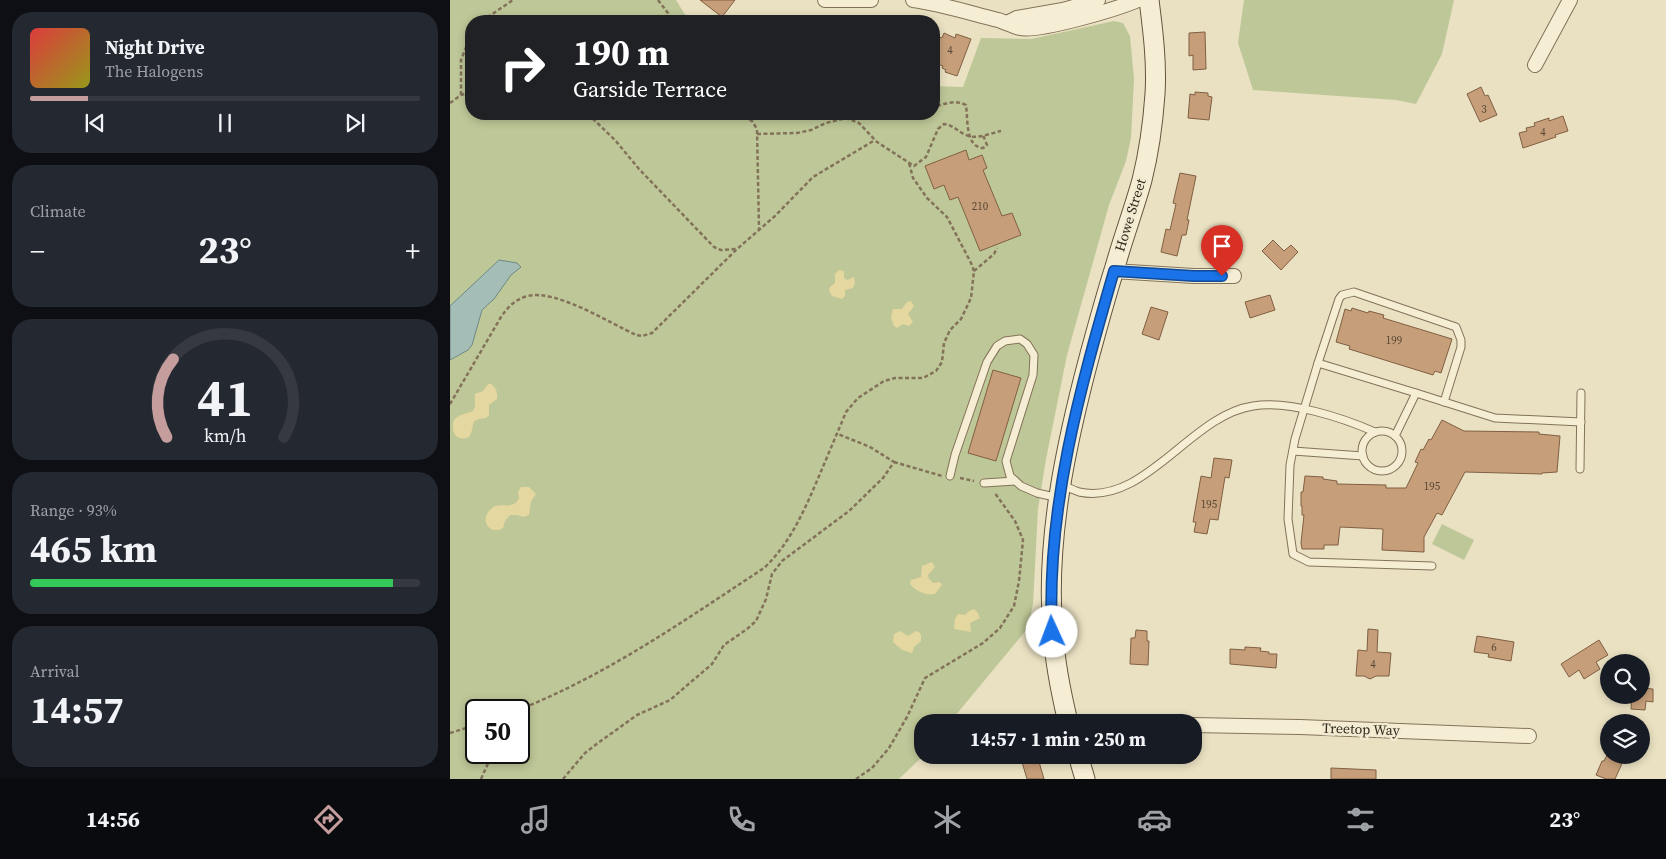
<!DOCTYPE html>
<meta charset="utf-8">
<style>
:root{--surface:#171b24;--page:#242831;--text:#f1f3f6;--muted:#9ea1a6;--line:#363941;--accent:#c49d9c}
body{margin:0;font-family:"Source Serif 4",serif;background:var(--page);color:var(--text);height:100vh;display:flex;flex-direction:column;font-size:19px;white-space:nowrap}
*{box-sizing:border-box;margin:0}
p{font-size:16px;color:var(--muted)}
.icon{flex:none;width:28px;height:28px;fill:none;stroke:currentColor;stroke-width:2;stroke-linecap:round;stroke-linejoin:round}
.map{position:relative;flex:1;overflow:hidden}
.side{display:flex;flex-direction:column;gap:12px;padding:12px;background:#0d0f14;width:450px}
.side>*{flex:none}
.top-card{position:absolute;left:15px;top:15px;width:475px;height:105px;border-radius:20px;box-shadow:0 2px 8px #0003;background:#202124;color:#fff;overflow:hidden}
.controls{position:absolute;left:1150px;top:654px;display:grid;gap:10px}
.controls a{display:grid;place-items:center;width:50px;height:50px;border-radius:50%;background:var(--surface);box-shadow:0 2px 8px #0003;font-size:25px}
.speed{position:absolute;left:15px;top:699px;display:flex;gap:10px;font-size:25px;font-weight:700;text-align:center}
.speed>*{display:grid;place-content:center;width:65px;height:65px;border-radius:50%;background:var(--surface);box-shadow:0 2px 8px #0003;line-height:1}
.speed .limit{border:2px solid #111;border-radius:8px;background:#fff;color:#111}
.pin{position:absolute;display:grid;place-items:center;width:42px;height:42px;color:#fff;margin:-51px -21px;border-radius:50% 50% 50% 0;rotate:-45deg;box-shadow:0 0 5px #0007}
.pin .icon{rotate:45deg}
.me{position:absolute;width:55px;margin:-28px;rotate:358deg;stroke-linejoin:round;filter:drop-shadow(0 0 4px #0008)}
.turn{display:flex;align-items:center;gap:18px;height:105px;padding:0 25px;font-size:22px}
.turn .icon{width:65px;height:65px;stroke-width:2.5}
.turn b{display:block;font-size:35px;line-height:42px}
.big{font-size:38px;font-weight:700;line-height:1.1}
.side .widget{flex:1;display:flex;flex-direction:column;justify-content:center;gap:8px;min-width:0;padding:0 18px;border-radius:20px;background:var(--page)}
.side .dial{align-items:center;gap:0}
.dial svg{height:130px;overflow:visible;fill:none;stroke:var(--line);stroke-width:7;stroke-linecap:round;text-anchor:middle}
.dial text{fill:var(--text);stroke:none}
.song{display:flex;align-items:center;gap:15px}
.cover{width:60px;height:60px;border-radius:8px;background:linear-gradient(135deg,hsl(0 70% 55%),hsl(60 70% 35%))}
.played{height:5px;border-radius:2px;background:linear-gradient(90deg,var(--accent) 15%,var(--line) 15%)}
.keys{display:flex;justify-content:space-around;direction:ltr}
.heat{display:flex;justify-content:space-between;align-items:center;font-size:28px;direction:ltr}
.charge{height:8px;border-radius:4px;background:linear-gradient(90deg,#34c759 93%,var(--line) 0)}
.trip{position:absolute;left:464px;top:714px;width:288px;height:50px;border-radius:20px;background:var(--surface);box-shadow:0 2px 8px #0003;font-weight:700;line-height:50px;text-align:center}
.tabs{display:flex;height:80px;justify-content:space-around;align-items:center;background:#090b0e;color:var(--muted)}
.tabs .icon{width:35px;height:35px}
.tabs .selected{color:var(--accent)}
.tabs b{font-size:22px;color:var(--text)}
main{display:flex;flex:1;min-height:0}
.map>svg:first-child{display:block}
</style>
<main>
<section class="side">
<div class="widget">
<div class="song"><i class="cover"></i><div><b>Night Drive</b><p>The Halogens</p></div></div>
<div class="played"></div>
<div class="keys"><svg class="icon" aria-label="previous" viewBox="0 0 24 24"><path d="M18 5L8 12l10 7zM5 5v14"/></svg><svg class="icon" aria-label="pause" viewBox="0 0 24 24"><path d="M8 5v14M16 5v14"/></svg><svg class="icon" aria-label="next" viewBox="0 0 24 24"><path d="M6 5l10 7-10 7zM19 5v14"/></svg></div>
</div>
<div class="widget"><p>Climate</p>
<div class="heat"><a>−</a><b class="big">23°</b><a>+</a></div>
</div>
<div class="widget dial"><svg viewBox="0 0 100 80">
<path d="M14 69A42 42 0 1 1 86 69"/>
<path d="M14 69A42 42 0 0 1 18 21" stroke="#c49d9c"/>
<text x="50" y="56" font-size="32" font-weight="700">41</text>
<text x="50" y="72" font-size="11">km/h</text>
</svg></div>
<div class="widget"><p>Range · 93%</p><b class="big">465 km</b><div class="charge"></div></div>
<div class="widget"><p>Arrival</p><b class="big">14:57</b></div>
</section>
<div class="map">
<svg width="1216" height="779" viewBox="0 0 1216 779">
<rect width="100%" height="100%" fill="#eae1c2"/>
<g fill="#bec797" fill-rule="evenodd">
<path d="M0,0H226L239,21H21V114H484V86L513,87L531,38L581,39L664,21L673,23L680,36L684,79L681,138L676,161L659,205L617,355L596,459L588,509L583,604L578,628L500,722H472L474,755L449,779H0ZM26,710H69V752H26Z"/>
<polygon points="794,0 1004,0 992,54 966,104 946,100 803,90 788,43"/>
<polygon points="992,524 1024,540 1014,560 982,544"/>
</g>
<g fill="#e5d7a0">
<polygon points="389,270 394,271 394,278 397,280 404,277 405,283 403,288 395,290 395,296 392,299 382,296 379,291 380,287 385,283 385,274"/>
<polygon points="461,301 464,306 458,314 463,322 459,326 453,324 447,328 444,326 441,318 443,309 452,309 457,302"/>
<path d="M38,384H41C46,388 48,392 47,399L39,405V415L36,418C17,420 27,424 19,437C6,442 0,432 4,420C9,414 16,414 23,411L25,406V394L33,391Z"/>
<path d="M71,487H79L86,494L81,501L79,515L74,517L67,515H60L55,521L53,528C39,536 29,519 41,509C50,500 62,512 69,498L68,492Z"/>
<path d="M482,562L485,567L478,575L479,579L483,583L490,582L492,585L485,594C476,596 466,591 460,584L461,580L471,577L472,566Z"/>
<polygon points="524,609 528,613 530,618 520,623 521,632 504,629 505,619 508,614 515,615 519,611"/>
<polygon points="450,631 458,636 466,631 469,632 471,635 471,641 464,647 462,653 452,650 443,642 444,634"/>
</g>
<polygon fill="#a4bdb7" stroke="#6c8a85" points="49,260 67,263 71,267 61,275 44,299 32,310 22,345 18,350 0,360 0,306"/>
<g fill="#c69f7a" stroke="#805f42">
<polygon points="250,0 285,0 272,17"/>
<polygon points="755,32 756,69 743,70 743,55 739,56 739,33"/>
<polygon points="494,33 505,38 506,34 521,39 507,76 495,72 496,70 492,68 493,66 484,63 484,35 492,38"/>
<polygon points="1031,87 1035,96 1038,95 1047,115 1030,122 1017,94"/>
<polygon points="745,92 758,93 758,96 762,97 759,120 738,118 740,94 745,95"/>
<polygon points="1113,116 1118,131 1105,135 1106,137 1073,148 1069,133 1077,131 1076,128 1085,126 1084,123 1099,118 1099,121"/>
<polygon points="516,150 519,160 532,155 537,168 533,170 552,216 562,213 571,235 530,251 508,197 500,200 494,185 484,189 475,166"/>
<polygon points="730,173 746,176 737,220 739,220 736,235 732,235 727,256 711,252 716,229 720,230 726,204 723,203"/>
<polygon points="823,240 834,251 841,245 848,252 831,270 812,251"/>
<polygon points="820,295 825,310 800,318 795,302"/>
<polygon points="701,307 718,312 709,340 692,334"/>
<polygon points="902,308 918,313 919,311 934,315 933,318 1002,339 991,373 985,371 983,375 899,349 900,346 886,342 895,309 901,311"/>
<polygon points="543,370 571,378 546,461 518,453"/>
<polygon points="992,420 1014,431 1089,432 1089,434 1110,436 1107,472 1092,473 1092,474 1015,472 992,515 987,513 974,537 974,552 932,550 933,529 890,527 888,545 874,545 874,549 852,549 851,543 854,515 852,515 852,506 851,506 851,492 853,492 855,476 873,477 873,479 887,481 887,484 936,485 936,488 956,488 968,463 965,462 971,449 973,450 979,439 981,440"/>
<polygon points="764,458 782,460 779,478 775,477 768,520 760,519 757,534 744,532 746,522 743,522 751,476 761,478"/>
<polygon points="918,629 928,630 927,652 941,653 939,676 926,676 920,679 914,676 906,676 908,650 917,651"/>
<polygon points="686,630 697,631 697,641 699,641 698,665 680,664 681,638 685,638"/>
<polygon points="1027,636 1064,642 1061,661 1038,657 1039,654 1024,652"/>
<polygon points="1149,640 1158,655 1146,662 1150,669 1134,679 1129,670 1119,677 1111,664"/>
<polygon points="795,647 811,648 810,651 819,652 819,654 827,654 826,668 780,664 780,649 795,650"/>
<polygon points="1191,688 1203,689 1203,702 1196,701 1195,710 1181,709 1182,695 1191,695"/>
<polygon points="1158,753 1159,755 1164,755 1174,759 1165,779 1156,779 1146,775 1152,761 1154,761"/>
<polygon points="573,755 587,755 594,779 577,779 572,762 575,761"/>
<polygon points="881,768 926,770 926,779 881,779"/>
</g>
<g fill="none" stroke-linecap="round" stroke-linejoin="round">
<g stroke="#83725a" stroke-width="9">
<g id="lane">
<polyline points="868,363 889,299 892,295 904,292 1006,327 1011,340 1011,347 994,402"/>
<polyline points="966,393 868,363 845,439 840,465 838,519 843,554 859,562 982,566"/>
<circle cx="932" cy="451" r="20"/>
<polyline points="945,436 966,393 1045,418 1131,422"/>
<polyline points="843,451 913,456"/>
<polyline points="1130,469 1131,393"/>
<polyline points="500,476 505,455 537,362 547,346 555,341 570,339 577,344 584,355 583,375 556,461 560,476 571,486 587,493 609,498"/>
<polyline points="534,483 565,481"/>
<path d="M612,484C617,487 623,490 629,492C695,506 741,415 803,406C839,400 893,418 925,432"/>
</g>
</g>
<g stroke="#83725a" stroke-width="16">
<g id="street">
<polyline points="375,0 421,0"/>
<path d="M463,0C492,4 520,13 548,20C555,22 562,26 570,28C590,32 667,9 688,0"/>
<polyline points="557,23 567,18 613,10 648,0"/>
<polyline points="1085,65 1120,0"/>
<polyline points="663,271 744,276 784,276"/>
<polyline points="742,725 850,727 1079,736"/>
</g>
</g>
<g stroke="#64543e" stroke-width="21">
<g id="secondary">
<path d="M618,722C611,693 605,663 603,633C595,540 616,444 640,354C648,325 656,295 665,267C673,238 684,209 692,180C699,152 703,123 705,94C707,63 703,31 699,0"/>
<polyline points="628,755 635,779"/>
</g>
</g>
<g stroke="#83725a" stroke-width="2.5" stroke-dasharray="4 2.5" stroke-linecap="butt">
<polyline points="208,0 224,21"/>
<polyline points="32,21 63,0"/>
<polyline points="11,95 11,60 21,35"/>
<polyline points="0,103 11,95 21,92"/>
<path d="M487,106C497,103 506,100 516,105C518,118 515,147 533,148L537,145L533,135"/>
<polyline points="138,114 165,140 189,169 264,247 271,250 286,249"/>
<polyline points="288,114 302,121 307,129 309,229"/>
<path d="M307,134L347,133L361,130L376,123L396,118L409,123L427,142L464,166L476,157L488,129L494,124C504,125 510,134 519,136C529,139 541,133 551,131"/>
<polyline points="524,271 544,254 547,248"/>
<path d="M0,404L51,317C58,307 65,299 78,296C106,289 160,323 186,335L192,336L202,333L287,249L325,216L363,177L425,140"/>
<polyline points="444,462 492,476"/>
<polyline points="510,478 524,481"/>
<path d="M68,710C157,675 235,620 314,568C344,540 359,499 375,462C382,445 389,429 396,412L408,398L434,381L445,378H473L486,371L492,362L494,343L500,330L511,319L521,298L524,271L521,263L497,217L477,198L463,178L459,163"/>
<polyline points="69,720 78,707"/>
<polyline points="0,733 26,725"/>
<polyline points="31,779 43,752"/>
<polyline points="113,779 135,753 148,743 187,715 220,700 262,664 274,645 297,629 306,621 316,599 322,574 332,561 399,511 433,478 444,462 420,447 388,434"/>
<polyline points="406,779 422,768 439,748 457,717 475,678 533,643 550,628 564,606 569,581 573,540 565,521 544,492"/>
</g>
<use href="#lane" stroke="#f6eed4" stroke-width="7"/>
<use href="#street" stroke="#f6eed4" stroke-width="14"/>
<use href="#secondary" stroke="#f6eed4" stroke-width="19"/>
</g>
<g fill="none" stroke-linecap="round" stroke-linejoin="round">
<g stroke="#114b97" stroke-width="12">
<path id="route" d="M602,632C596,508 630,389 664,271L744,276H772"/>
</g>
<use href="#route" stroke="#1a73e8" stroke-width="9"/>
</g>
<g text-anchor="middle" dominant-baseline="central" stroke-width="5" stroke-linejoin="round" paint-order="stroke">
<g font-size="11" fill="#584735">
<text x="500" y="50">4</text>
<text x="1034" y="109">3</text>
<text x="1093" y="132">4</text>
<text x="530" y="206">210</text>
<text x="944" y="340">199</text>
<text x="982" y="486">195</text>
<text x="759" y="504">195</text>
<text x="1044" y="647">6</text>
<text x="923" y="664">4</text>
</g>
<g font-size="14" fill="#332a1e" stroke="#f2ebd1">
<text transform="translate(680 215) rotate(-73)">Howe Street</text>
<text transform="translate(911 729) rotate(2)">Treetop Way</text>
</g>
</g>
</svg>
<div class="controls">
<a><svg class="icon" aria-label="search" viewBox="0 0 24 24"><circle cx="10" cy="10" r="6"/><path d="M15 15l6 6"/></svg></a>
<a><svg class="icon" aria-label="layers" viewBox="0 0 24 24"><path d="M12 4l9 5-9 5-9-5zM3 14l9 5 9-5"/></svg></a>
</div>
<div class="speed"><div class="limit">50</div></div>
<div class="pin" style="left:772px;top:276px;background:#d93025"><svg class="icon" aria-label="arrive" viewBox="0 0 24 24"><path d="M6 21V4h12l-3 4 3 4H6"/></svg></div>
<svg class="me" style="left:602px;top:632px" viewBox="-20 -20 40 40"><circle r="19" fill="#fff"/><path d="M0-13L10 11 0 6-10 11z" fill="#1a73e8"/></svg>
<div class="trip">14:57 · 1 min · 250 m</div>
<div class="top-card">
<div class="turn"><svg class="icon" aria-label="right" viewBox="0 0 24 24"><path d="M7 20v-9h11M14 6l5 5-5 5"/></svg><div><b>190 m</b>Garside Terrace</div></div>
</div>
</div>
</main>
<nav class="tabs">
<b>14:56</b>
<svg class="icon selected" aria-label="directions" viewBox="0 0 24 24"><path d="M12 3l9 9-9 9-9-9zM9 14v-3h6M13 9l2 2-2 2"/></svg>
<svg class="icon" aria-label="music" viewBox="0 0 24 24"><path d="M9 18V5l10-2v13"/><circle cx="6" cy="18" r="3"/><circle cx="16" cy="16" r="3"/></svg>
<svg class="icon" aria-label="phone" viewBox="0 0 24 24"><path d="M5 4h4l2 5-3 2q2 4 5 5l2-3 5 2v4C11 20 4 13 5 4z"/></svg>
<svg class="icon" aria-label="climate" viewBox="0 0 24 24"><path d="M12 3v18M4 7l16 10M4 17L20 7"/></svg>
<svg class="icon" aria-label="car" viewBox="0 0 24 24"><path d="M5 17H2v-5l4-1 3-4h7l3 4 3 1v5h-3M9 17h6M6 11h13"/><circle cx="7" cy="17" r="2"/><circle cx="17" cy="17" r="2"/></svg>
<svg class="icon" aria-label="filters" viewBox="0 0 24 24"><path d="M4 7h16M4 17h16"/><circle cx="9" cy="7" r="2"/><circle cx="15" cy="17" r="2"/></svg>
<b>23°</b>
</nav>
